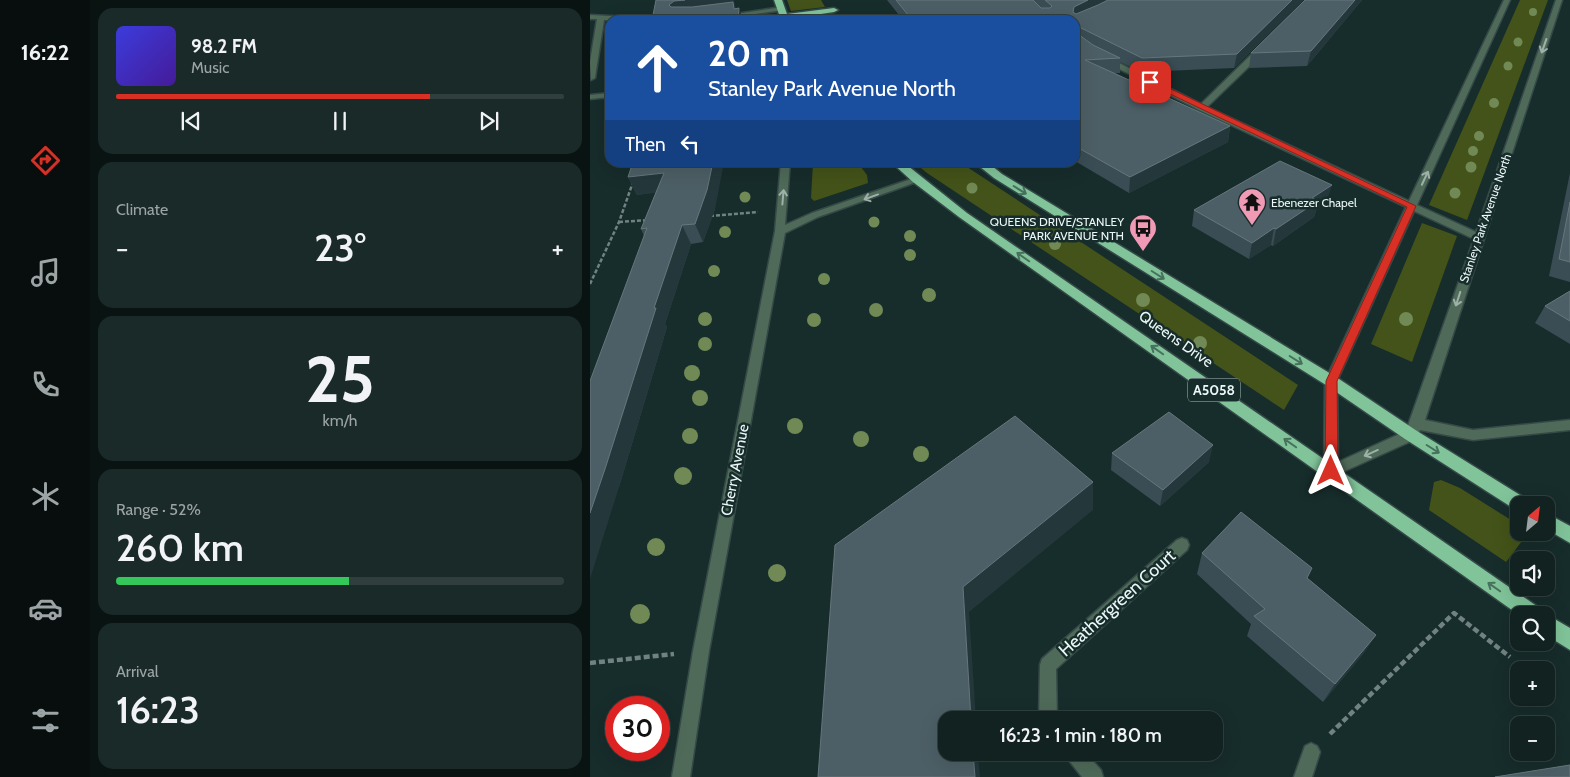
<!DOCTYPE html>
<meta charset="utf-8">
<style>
:root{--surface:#112220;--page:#1a2a29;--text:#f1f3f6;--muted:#9ca4a5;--line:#303f3e;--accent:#d93025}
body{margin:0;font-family:Cabin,sans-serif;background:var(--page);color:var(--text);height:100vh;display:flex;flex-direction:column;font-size:19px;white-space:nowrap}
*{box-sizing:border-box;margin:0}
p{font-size:16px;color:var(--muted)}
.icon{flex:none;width:28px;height:28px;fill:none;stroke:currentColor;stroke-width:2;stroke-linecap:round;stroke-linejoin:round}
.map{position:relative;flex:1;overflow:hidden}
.panel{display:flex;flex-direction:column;gap:8px;padding:8px;background:#091312;width:500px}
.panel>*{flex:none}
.banner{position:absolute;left:15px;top:15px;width:475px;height:152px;border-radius:15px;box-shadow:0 5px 20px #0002,0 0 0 1px var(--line);background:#1a4fa0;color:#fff;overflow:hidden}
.needle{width:32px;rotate:28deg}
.fabs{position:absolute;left:920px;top:496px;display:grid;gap:10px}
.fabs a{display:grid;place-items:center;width:45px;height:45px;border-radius:10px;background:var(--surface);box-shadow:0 5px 20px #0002,0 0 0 1px var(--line);font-size:25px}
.speed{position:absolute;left:15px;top:696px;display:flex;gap:10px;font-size:25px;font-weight:700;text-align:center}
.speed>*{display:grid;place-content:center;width:65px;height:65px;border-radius:50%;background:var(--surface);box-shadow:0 5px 20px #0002,0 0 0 1px var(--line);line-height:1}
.speed .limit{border:8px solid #d22;background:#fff;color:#111}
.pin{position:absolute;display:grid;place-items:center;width:42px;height:42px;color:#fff;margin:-21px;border-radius:10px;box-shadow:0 2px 8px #0006}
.me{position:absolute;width:55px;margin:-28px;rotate:0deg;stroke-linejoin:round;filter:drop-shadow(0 0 4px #0008)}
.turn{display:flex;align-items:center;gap:18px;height:105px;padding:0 20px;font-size:22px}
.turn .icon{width:65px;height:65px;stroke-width:2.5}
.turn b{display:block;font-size:35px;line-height:42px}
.then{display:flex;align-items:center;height:48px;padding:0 20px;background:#0003;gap:10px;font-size:19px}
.big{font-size:38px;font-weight:600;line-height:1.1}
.panel .tile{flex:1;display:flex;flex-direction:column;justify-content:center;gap:8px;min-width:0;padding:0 18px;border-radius:15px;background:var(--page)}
.panel .dial{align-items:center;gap:0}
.dial b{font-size:65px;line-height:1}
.song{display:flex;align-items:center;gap:15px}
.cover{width:60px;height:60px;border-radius:8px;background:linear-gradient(135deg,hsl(240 70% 55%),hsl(260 70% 35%))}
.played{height:5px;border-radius:2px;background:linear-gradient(90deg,var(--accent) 70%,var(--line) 70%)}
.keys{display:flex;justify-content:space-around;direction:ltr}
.heat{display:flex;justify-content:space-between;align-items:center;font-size:28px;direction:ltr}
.charge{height:8px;border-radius:4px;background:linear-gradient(90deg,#34c759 52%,var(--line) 0)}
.trip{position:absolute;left:348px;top:711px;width:285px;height:50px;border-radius:15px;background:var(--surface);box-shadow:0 5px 20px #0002,0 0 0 1px var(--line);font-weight:600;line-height:50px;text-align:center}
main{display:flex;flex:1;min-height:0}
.menu{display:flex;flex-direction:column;width:90px;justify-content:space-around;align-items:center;background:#070e0d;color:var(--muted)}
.menu .icon{width:35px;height:35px}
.menu .selected{color:var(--accent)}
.menu b{font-size:22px;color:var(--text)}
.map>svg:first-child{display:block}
</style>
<main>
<nav class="menu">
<b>16:22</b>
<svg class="icon selected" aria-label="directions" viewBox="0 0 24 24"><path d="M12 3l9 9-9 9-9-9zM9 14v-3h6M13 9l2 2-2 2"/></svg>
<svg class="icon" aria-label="music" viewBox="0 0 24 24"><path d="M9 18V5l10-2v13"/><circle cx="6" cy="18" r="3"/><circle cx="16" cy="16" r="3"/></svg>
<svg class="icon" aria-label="phone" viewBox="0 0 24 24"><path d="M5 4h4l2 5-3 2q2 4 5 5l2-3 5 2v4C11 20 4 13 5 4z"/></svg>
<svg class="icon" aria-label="climate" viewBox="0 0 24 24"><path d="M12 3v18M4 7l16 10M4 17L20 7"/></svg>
<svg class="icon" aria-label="car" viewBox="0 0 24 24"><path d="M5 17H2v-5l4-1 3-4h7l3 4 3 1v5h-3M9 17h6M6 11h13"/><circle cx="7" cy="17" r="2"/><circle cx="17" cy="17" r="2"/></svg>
<svg class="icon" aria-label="filters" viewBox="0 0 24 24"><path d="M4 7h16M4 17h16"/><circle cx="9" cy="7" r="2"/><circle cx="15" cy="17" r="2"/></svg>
</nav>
<section class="panel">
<div class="tile">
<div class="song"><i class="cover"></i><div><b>98.2 FM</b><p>Music</p></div></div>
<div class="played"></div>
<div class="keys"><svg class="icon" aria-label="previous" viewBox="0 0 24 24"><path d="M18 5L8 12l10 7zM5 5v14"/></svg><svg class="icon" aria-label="pause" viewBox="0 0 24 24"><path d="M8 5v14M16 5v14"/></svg><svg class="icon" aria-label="next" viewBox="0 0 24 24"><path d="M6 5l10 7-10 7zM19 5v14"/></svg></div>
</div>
<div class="tile"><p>Climate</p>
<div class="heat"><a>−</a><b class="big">23°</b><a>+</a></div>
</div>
<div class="tile dial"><b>25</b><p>km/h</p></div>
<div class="tile"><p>Range · 52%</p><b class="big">260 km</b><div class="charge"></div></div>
<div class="tile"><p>Arrival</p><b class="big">16:23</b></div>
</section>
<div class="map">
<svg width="980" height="777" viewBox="0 0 980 777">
<rect width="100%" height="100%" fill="#172d2b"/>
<g fill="#445319">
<polygon points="197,0 231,0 235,7 201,11"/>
<polygon points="930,0 958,0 877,220 839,205"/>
<polygon points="223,163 268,163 277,175 278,183 224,201 221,198"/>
<polygon points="325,163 371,163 708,385 694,410 337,173"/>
<polygon points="832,223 867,236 822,362 781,344"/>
<polygon points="851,480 870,488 929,525 929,532 938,533 916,562 839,510 844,482"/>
</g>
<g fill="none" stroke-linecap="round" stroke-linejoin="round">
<g stroke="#354948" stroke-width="3">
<g id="minor">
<path d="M914,0H920L827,205L886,232L966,0H972L835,420L883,430L980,420V430L883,440L830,430L826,439L746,475L741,477L736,475L734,471L735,381L816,207L609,110L512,60L519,58L611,104L668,48H674V52L617,107L819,201ZM824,211L884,239L816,431L748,462L747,381Z"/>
<polygon points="192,7 195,9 194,10 135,18 132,16"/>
<polygon points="0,15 59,18 62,20 14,20 5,78 1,80 0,62 7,19 0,19"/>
<polygon points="20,93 20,97 0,99 0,95"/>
<polygon points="191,162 200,162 195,225 222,213 324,178 327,177 332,180 228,217 195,233 119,651 100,777 82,777 103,651 185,231"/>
<polygon points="592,538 597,540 599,545 597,550 466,669 467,720 449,720 450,665 452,659 587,540"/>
<polygon points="721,743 727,746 730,752 722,777 704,777 715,746"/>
<polygon points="474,752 495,752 511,770 513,777 492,777 477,758"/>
</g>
</g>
<g stroke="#354948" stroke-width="3">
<g id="highway">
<polygon points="184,0 192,0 197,14 244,8 248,10 244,12 191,20"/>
<polygon points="301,162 313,162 377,213 951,609 954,615 956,614 980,628 980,650 956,635 956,615 929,615 369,217 323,182"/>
<polygon points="384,162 397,162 412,174 746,377 827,431 938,500 941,505 929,505 929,511 926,510 815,439 736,385 404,178"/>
<polygon points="956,513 980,526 980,543 956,529"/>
</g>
</g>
<g stroke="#708281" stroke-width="2.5" stroke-dasharray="4 2" stroke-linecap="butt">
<polyline points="120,216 168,212"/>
<polyline points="29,222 59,220"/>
<polyline points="0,284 29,222 43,182"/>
</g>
<g stroke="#708281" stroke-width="4.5" stroke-dasharray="6 3" stroke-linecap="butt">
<polyline points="0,663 84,654"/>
<polyline points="740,734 864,613 920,657"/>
</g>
<use href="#minor" fill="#4f6a58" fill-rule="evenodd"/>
<use href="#highway" fill="#81c49a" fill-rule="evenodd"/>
</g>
<g fill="#718955">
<circle cx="943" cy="12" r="4"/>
<circle cx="928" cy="42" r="4.5"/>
<circle cx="918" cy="66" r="4.5"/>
<circle cx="904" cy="103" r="5"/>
<circle cx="889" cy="136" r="5"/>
<circle cx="883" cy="151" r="5"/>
<circle cx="881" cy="167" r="5.5"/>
<circle cx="382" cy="188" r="5.5"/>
<circle cx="865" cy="193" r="5.5"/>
<circle cx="155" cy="197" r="5.5"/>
<circle cx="284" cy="222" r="5.5"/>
<circle cx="135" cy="232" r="6"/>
<circle cx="320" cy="236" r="6"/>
<circle cx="465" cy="244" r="6"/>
<circle cx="320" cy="255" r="6"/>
<circle cx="124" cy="271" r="6"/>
<circle cx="234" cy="279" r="6"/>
<circle cx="339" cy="295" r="7"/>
<circle cx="553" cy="300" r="7"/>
<circle cx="286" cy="310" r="7"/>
<circle cx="115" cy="319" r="7"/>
<circle cx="816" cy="319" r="7"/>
<circle cx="224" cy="320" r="7"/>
<circle cx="610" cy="343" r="7"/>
<circle cx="115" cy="344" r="7"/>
<circle cx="102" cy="373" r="8"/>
<circle cx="110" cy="398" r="8"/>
<circle cx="205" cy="426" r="8"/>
<circle cx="100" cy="436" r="8"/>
<circle cx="271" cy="439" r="8"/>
<circle cx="331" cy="454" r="8"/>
<circle cx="93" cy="476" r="9"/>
<circle cx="66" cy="547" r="9"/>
<circle cx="187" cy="573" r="9"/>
<circle cx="50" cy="614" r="10"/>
</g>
<g fill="#3a4d54">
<polygon points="297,0 713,0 644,68 551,72 530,62 530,73 524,73 640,126 638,142 539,193 485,161 485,20 313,20"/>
<polygon points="715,0 772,0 717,66 659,68 661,53"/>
<polygon points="980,173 980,282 959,276"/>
<polygon points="38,177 125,209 113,242 101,244 75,324 77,327 29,487 54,236 51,229 66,192 47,195"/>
<polygon points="737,201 727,208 724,217 683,246 681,245 659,259 602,226 604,210"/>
<polygon points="980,291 980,344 945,323 955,306"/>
<polygon points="522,453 619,462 570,506 521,470"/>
<polygon points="612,553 717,578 786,635 773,654 733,702 657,636 661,624 607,574"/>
</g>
<g fill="#24383c">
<polygon points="95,0 144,0 146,10 90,16 79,5 84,1"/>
<polygon points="498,0 526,0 485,20 483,12 484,7"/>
<polygon points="702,0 713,0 644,68 647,54"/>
<polygon points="765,0 772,0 717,66 721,51"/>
<polygon points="149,8 153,20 148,20"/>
<polygon points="640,126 638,142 539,193 540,177"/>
<polygon points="123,162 134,162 125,209 113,242 105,224"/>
<polygon points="74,173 82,191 47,195 38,177"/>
<polygon points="742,185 737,201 727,208 724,217 683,246 686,229 722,198"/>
<polygon points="92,225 101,244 75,324 77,327 29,487 0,579 0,513 64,308"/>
<polygon points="684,228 681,245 659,259 662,243"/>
<polygon points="623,445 619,462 570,506 573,490"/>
<polygon points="503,482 503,510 379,612 386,720 381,720 373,587"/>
<polygon points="786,635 773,654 733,702 745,684"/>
<polygon points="383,752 388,752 390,777 385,777"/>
</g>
<g fill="#4d5f66" stroke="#66777c">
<polygon points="66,0 95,0 84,1 79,5 81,7 102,7 143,2 144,9 149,8 148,20 62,20"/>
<polygon points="306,0 443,0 451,8 460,8 462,6 455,0 498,0 484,7 483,12 486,14 508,5 518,0 702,0 647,54 552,58 485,25 485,20 322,20"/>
<polygon points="715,0 765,0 721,51 661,53"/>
<polygon points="485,32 503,45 530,58 495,60 640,126 540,177 485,146"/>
<polygon points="690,161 742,185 722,198 728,201 686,229 684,228 662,243 604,210"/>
<polygon points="43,162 123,162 117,190 105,224 92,225 64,308 66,308 15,469 0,513 0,381 57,228 51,229 74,173 38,177"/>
<polygon points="980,202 980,262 969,259"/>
<polygon points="980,291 980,321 955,306"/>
<polygon points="579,412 623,445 573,490 522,453"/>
<polygon points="425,416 503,482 373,587 381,720 356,720 356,752 383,752 385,777 228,777 245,545"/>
<polygon points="651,512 722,568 717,578 786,635 745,684 664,616 675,609 612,553"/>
<polygon points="980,765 980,777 905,777"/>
</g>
<defs><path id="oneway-shaft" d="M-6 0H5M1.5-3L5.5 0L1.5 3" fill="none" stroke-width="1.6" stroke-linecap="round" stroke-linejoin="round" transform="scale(1.25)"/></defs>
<g stroke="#9db1a8">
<use href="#oneway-shaft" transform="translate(954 46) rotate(109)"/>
<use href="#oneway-shaft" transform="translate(835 178) rotate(-65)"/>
<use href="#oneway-shaft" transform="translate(193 197) rotate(-85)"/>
<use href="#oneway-shaft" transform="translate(281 197) rotate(160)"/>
<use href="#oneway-shaft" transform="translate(868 299) rotate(108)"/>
<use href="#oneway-shaft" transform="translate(781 453) rotate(156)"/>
</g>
<g stroke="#47715d">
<use href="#oneway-shaft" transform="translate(430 190) rotate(32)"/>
<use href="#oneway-shaft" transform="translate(433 257) rotate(-145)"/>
<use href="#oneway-shaft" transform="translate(568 275) rotate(32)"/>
<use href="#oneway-shaft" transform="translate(567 350) rotate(-145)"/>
<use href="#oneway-shaft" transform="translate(706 360) rotate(32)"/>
<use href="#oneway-shaft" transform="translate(700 443) rotate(-145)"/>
<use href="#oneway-shaft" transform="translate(843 449) rotate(32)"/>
<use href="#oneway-shaft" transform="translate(904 587) rotate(-145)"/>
</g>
<polygon fill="#d93025" stroke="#8d1f18" points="557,80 562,80 826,206 747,381 748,471 746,475 737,475 735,471 736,381 817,207 557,83"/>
<defs>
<g id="temple-pin" transform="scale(1.4375)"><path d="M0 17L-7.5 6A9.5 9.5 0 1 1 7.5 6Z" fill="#f09ab5" stroke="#172d2b"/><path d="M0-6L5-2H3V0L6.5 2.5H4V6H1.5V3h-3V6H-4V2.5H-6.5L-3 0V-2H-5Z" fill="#111"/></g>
<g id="bus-pin" transform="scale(1.4375)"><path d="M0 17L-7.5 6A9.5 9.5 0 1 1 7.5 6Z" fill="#f09ab5" stroke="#172d2b"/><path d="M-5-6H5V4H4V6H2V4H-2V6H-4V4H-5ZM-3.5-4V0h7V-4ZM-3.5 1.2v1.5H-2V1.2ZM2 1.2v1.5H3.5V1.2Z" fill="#111"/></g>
</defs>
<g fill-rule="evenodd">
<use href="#temple-pin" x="662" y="202"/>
<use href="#bus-pin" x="553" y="228"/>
</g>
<g text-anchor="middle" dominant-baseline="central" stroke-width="5" stroke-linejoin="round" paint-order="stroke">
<g font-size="12" fill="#ebf8f7" stroke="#172d2b" text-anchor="start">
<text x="681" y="202">Ebenezer Chapel</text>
<text x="534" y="221" text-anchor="end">QUEENS DRIVE/STANLEY<tspan x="534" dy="14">PARK AVENUE NTH</tspan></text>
</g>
<g font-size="12" fill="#ebf8f7" stroke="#172d2b">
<text transform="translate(895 218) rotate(-71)">Stanley Park Avenue North</text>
</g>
<rect fill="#172d2b" stroke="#abbbba" stroke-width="1" x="598" y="378.5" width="52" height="23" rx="4"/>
<g font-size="14" font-weight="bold" fill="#ebf8f7">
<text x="624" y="390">A5058</text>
</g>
<g font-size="15" fill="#ebf8f7" stroke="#172d2b">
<text transform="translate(586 339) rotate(35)">Queens Drive</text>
<text transform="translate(145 470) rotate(-79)">Cherry Avenue</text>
</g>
<g font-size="18" fill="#ebf8f7" stroke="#172d2b">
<text transform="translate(527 603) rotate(-42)">Heathergreen Court</text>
</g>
</g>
</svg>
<div class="fabs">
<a><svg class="needle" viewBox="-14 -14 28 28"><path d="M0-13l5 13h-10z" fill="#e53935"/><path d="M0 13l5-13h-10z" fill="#9ca4a5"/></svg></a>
<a><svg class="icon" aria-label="sound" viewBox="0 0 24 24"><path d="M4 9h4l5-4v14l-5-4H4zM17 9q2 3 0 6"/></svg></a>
<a><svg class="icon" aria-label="search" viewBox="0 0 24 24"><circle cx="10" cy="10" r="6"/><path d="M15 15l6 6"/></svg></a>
<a>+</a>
<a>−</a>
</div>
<div class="speed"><div class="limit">30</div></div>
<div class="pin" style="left:560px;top:82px;background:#d93025"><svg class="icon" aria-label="arrive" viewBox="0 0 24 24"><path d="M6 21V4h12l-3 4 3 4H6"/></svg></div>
<svg class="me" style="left:741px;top:471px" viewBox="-20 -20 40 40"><path d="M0-17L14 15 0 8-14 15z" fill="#d93025" stroke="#fff" stroke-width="4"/></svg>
<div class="trip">16:23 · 1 min · 180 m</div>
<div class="banner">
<div class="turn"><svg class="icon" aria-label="ahead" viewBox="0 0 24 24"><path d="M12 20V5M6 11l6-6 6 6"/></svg><div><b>20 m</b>Stanley Park Avenue North</div></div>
<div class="then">Then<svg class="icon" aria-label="left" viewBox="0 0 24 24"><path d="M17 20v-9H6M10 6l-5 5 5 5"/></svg></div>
</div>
</div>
</main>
